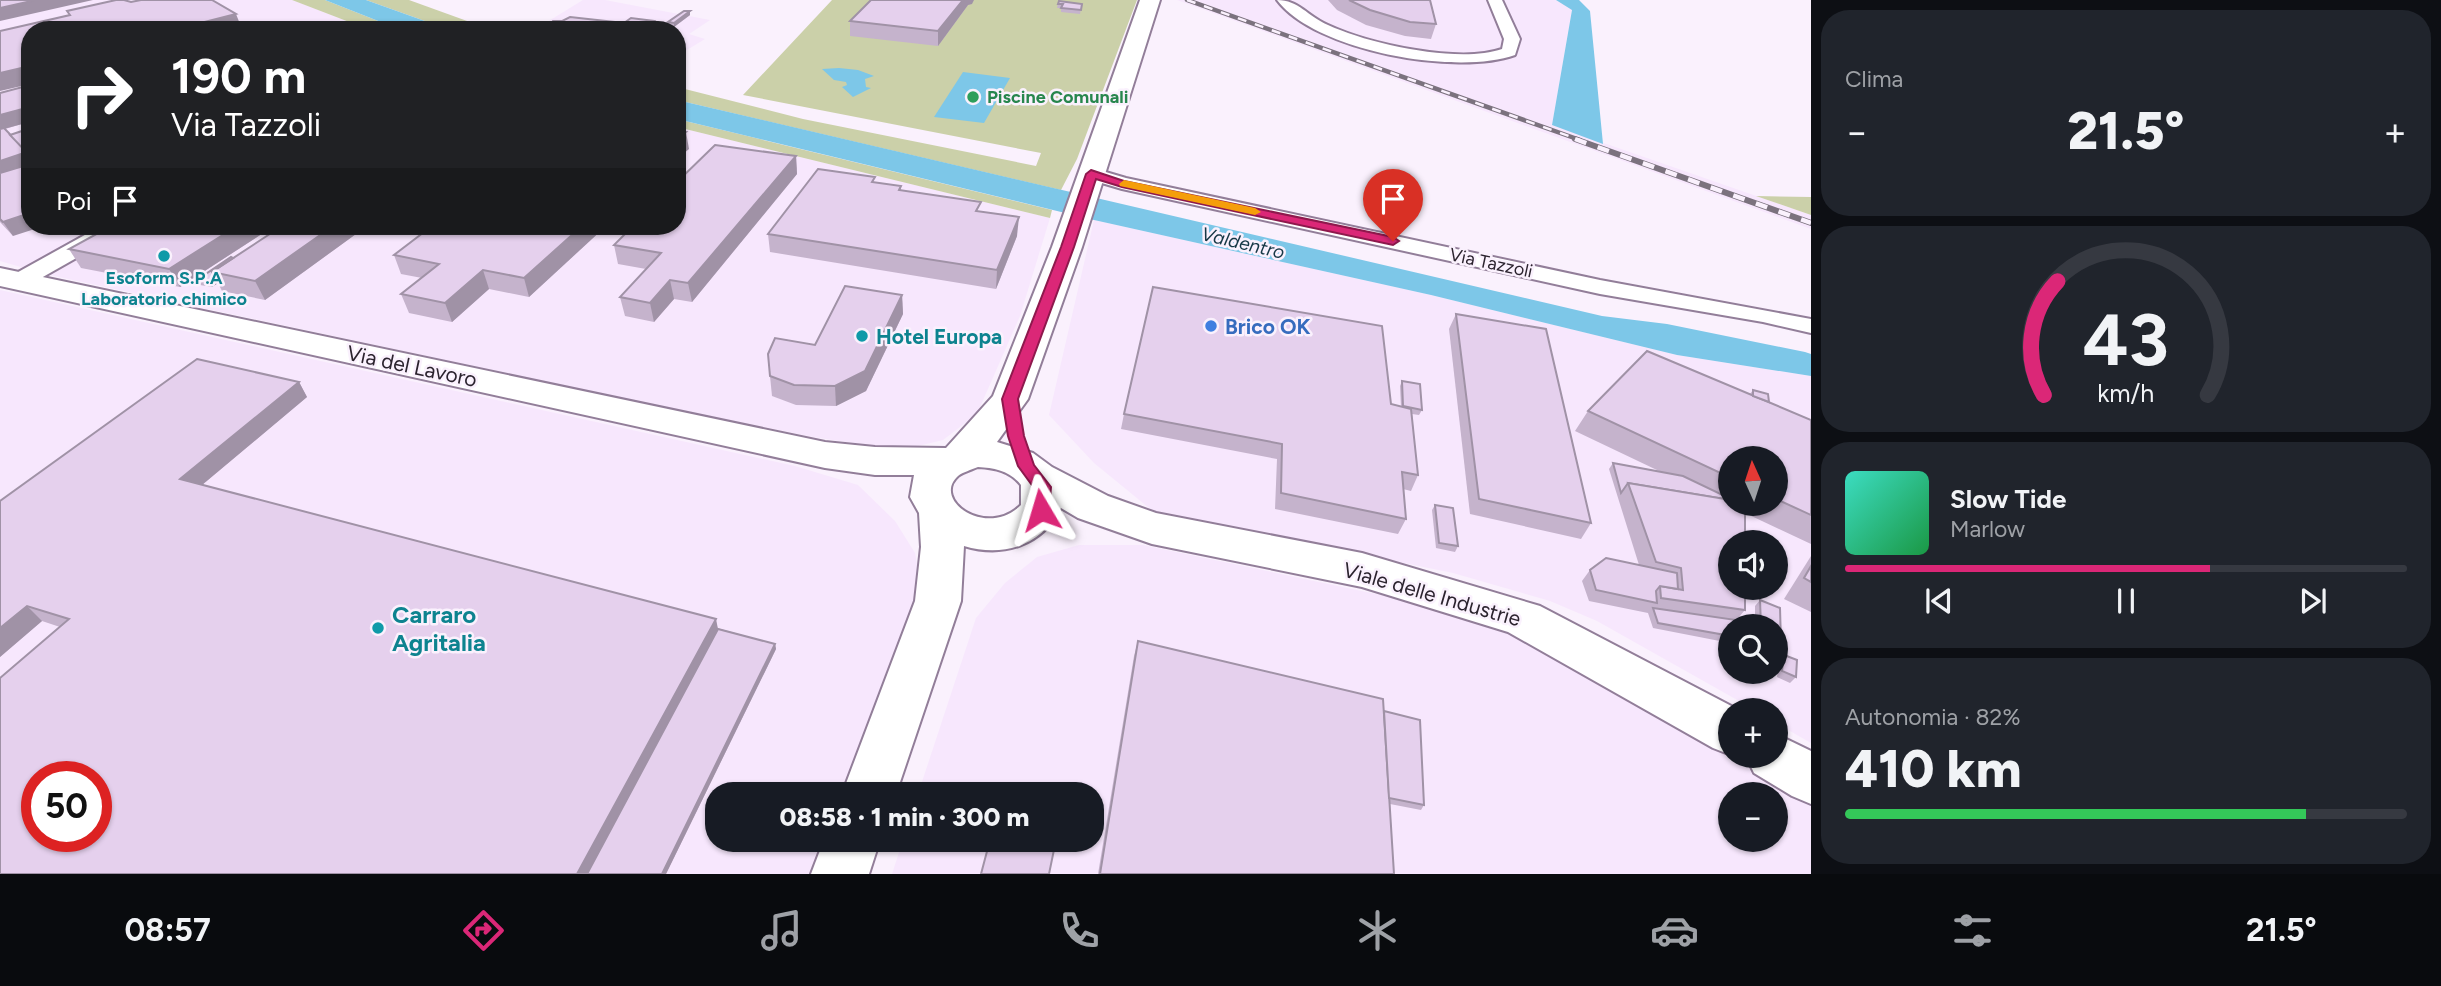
<!DOCTYPE html>
<html lang="it">
<meta charset="utf-8">
<style>
:root{--surface:#171b24;--page:#20242c;--text:#f1f3f6;--muted:#9ea1a6;--line:#363941;--accent:#db2777}
body{margin:0;font-family:Figtree,sans-serif;background:var(--page);color:var(--text);height:100vh;display:flex;flex-direction:column;font-size:26px;white-space:nowrap}
*{box-sizing:border-box;margin:0}
p{font-size:23px;color:var(--muted)}
.icon{flex:none;width:38px;height:38px;fill:none;stroke:currentColor;stroke-width:2;stroke-linecap:round;stroke-linejoin:round}
.map{position:relative;flex:1;overflow:hidden}
.panel{display:flex;flex-direction:column;gap:10px;padding:10px;background:#0d0f14;width:630px}
.panel>*{flex:none}
.guide{position:absolute;left:21px;top:21px;width:665px;height:214px;border-radius:28px;box-shadow:0 2px 5px #0004;background:#202124;color:#fff;overflow:hidden}
.needle{width:46px;rotate:357deg}
.controls{position:absolute;left:1718px;top:446px;display:grid;gap:14px}
.controls a{display:grid;place-items:center;width:70px;height:70px;border-radius:50%;background:var(--surface);box-shadow:0 2px 5px #0004;font-size:35px}
.speed{position:absolute;left:21px;top:761px;display:flex;gap:14px;font-size:35px;font-weight:700;text-align:center}
.speed>*{display:grid;place-content:center;width:91px;height:91px;border-radius:50%;background:var(--surface);box-shadow:0 2px 5px #0004;line-height:1}
.speed .limit{border:10px solid #d22;background:#fff;color:#111}
.pin{position:absolute;display:grid;place-items:center;width:60px;height:60px;color:#fff;margin:-72px -30px;border-radius:50% 50% 50% 0;rotate:-45deg;box-shadow:0 0 7px #0007}
.pin .icon{rotate:45deg}
.me{position:absolute;width:77px;margin:-38px;rotate:353deg;stroke-linejoin:round;filter:drop-shadow(0 0 5px #0008)}
.turn{display:flex;align-items:center;gap:24px;height:147px;padding:0 35px;font-size:32px}
.turn .icon{width:91px;height:91px;stroke-width:2.5}
.turn b{display:block;font-size:49px;line-height:60px}
.then{display:flex;align-items:center;height:66px;padding:0 35px;background:#0003;gap:14px;font-size:26px}
.big{font-size:52px;font-weight:800;line-height:1.1}
.panel .card{flex:1;display:flex;flex-direction:column;justify-content:center;gap:10px;min-width:0;padding:0 24px;border-radius:28px;background:var(--page)}
.panel .dial{align-items:center;gap:0}
.dial svg{height:182px;overflow:visible;fill:none;stroke:var(--line);stroke-width:7;stroke-linecap:round;text-anchor:middle}
.dial text{fill:var(--text);stroke:none}
.song{display:flex;align-items:center;gap:21px}
.cover{width:84px;height:84px;border-radius:10px;background:linear-gradient(135deg,hsl(170 70% 55%),hsl(140 70% 35%))}
.played{height:7px;border-radius:4px;background:linear-gradient(90deg,var(--accent) 65%,var(--line) 65%)}
.keys{display:flex;justify-content:space-around;direction:ltr}
.heat{display:flex;justify-content:space-between;align-items:center;font-size:38px;direction:ltr}
.charge{height:10px;border-radius:5px;background:linear-gradient(90deg,#34c759 82%,var(--line) 0)}
.trip{position:absolute;left:705px;top:782px;width:399px;height:70px;border-radius:28px;background:var(--surface);box-shadow:0 2px 5px #0004;font-weight:800;line-height:70px;text-align:center}
.menu{display:flex;height:112px;justify-content:space-around;align-items:center;background:#090b0e;color:var(--muted)}
.menu .icon{width:49px;height:49px}
.menu .active{color:var(--accent)}
.menu b{font-size:32px;color:var(--text)}
main{display:flex;flex:1;min-height:0}
.map>svg:first-child{display:block}
</style>
<main>
<div class="map">
<svg width="1811" height="874" viewBox="0 0 1811 874">
<rect width="100%" height="100%" fill="#faf1fd"/>
<g fill="#f7e7fd" fill-rule="evenodd">
<polygon points="0,0 292,0 370,30 30,30 30,226 677,226 677,127 1050,218 1020,316 977,414 943,440 914,447 878,447 813,437 626,399 45,274 0,261"/>
<polygon points="583,0 605,0 710,20 689,34 705,39 677,56 677,30 534,30"/>
<polygon points="1177,0 1556,0 1572,9 1552,125 1811,215 1811,229"/>
<path d="M1094,220L1431,295L1677,355L1811,376V743L1776,723V710H1755L1597,621L1550,601L1453,573L1154,512L1094,463L1049,415ZM1731,458H1776V504H1731ZM1731,542H1776V588H1731ZM1731,626H1776V672H1731Z"/>
<path d="M0,290L795,466L858,485L895,521L915,553L925,606L853,794H718V840H836L823,874H0ZM37,777H96V836H37Z"/>
<path d="M1079,545H1143L1457,611L1508,625L1731,742V756H1754L1811,791V874H892L903,840H1092V794H918L976,618L1005,583L1037,557ZM1731,794H1776V840H1731Z"/>
</g>
<g fill="#cbd0a9">
<polygon points="292,0 325,0 401,30 370,30"/>
<polygon points="366,0 409,0 492,30 450,30"/>
<polygon points="832,0 1137,0 1077,159 1061,190 677,100 677,87 803,119 1036,166 1041,153 743,95"/>
<polygon points="677,119 1052,210 1050,218 677,127"/>
<polygon points="1756,196 1811,197 1811,215"/>
</g>
<g fill="#7dc7e8">
<polygon points="325,0 366,0 450,30 401,30"/>
<polygon points="1556,0 1579,0 1590,11 1603,144 1552,125 1572,10"/>
<polygon points="839,68 858,70 874,76 865,79 866,87 871,88 853,97 842,87 847,85 846,82 834,80 822,69"/>
<polygon points="963,72 1010,78 984,123 934,117"/>
<polygon points="677,100 1602,316 1667,324 1805,352 1811,354 1811,376 1677,355 1431,295 1094,220 677,119"/>
</g>
<g fill="none" stroke-linecap="round" stroke-linejoin="round">
<g stroke="#927e99" stroke-width="4">
<g id="street">
<path d="M1277,0C1299,0 1307,16 1328,25C1369,44 1459,64 1502,49L1504,39L1488,0H1502L1520,39L1515,55C1457,76 1315,51 1277,0Z"/>
<polygon points="1092,168 1126,178 1600,280 1811,319 1811,333 1763,322 1600,294 1122,189 1085,178 1082,174 1085,170"/>
<polygon points="101,226 127,226 124,231 27,286 11,286 7,281 11,276"/>
</g>
</g>
<g stroke="#927e99" stroke-width="4">
<g id="secondary">
<path d="M1140,0H1160L1082,247L1028,399L997,442L1033,453L1052,467L1108,496L1156,513L1362,553L1540,606L1739,710H1731V755L1713,748L1508,632L1362,587L1152,544L1078,518L1061,508C1042,545 1004,558 964,546L961,601L896,794H842L915,601L921,547L919,513L910,497L914,475H875L825,468L0,286V268L825,442L875,447L946,448L993,396L1052,247ZM978,467C995,468 1010,471 1021,485V505C987,539 931,500 958,476C963,472 971,470 978,467Z"/>
<polygon points="1776,734 1811,751 1811,804 1792,796 1754,773 1746,756 1776,756"/>
<polygon points="824,840 880,840 869,874 811,874"/>
</g>
</g>
<use href="#street" fill="#fff" fill-rule="evenodd"/>
<use href="#secondary" fill="#fff" fill-rule="evenodd"/>
<g stroke="#7b727e" stroke-width="4.5">
<polyline id="rail-far1" points="1187,0 1580,140"/>
</g>
<g stroke="#7b727e" stroke-width="6">
<polyline id="rail" points="1575,139 1811,223"/>
</g>
<use href="#rail-far1" stroke="#faf1fd" stroke-width="2.5" stroke-dasharray="9" stroke-linecap="butt"/>
<use href="#rail" stroke="#faf1fd" stroke-width="4.5" stroke-dasharray="12" stroke-linecap="butt"/>
</g>
<g fill="#c5b3cc" fill-rule="evenodd">
<polygon points="1328,0 1430,0 1436,24 1431,39 1405,36 1366,25 1337,10"/>
<polygon points="972,4 968,5 938,46 850,36 850,21"/>
<polygon points="1058,4 1082,4 1080,14 1061,12 1061,8 1057,8"/>
<polygon points="690,11 690,15 674,27 669,26 668,22"/>
<polygon points="553,21 655,24 661,29 660,30 560,30 560,28 559,30 548,30 548,28"/>
<polygon points="30,85 30,137 22,124 5,129 13,236 0,222 0,93"/>
<polygon points="796,156 797,174 692,302 674,299 654,322 625,316 620,297 646,269 618,264 614,245"/>
<polygon points="875,182 901,186 901,190 980,212 1017,236 996,289 770,252 768,234"/>
<polygon points="126,226 274,226 180,287 81,268 69,249"/>
<polygon points="282,226 367,226 265,300 222,291 218,283 212,287 200,285 197,280 233,258"/>
<polygon points="606,226 529,297 489,289 452,322 409,313 401,294 422,278 401,274 394,255"/>
<polygon points="902,295 903,314 866,391 836,406 796,405 772,396 770,376 815,345"/>
<polygon points="1456,314 1591,523 1581,539 1470,514 1449,329"/>
<polygon points="1402,381 1422,410 1419,415 1412,414 1418,475 1411,491 1403,489 1406,519 1398,534 1275,509 1277,459 1121,429 1124,414 1391,404 1401,407 1400,386"/>
<polygon points="299,382 307,397 202,485 775,644 776,649 666,874 0,874 60,627 42,621 0,657 0,501"/>
<path d="M1753,390L1769,402L1811,420V544L1745,513V610L1731,626V641L1730,643L1653,628L1648,613L1589,601L1582,581L1590,570L1639,565L1609,469L1613,463L1659,471L1575,431L1588,411L1750,394ZM1731,458H1776V504H1731Z"/>
<polygon points="1435,505 1458,546 1455,552 1436,548 1432,510"/>
<polygon points="1811,556 1811,612 1784,599"/>
<polygon points="1760,600 1780,608 1781,643 1776,648 1776,626 1755,626 1755,606"/>
<polygon points="1138,641 1384,711 1424,805 1421,810 1390,804 1394,874 1098,874 1134,656"/>
<polygon points="1784,655 1796,677 1790,683 1777,677 1779,660"/>
</g>
<g fill="#a092a6">
<polygon points="36,0 93,0 0,21 0,8"/>
<polygon points="963,0 974,0 972,4 968,5 938,46 938,31"/>
<polygon points="690,11 690,15 674,27 674,23"/>
<polygon points="236,14 242,29 238,30 173,30"/>
<polygon points="654,21 656,30 645,30 645,28"/>
<polygon points="30,66 30,84 0,91 0,73"/>
<polygon points="30,107 30,122 20,121 22,124 0,130 0,115"/>
<polygon points="686,132 689,149 677,159 677,140"/>
<polygon points="27,152 30,155 30,168 0,177 0,161"/>
<polygon points="796,156 797,174 692,302 688,283"/>
<polygon points="30,213 30,226 44,226 13,236 3,222"/>
<polygon points="1019,217 1017,236 996,289 997,270"/>
<polygon points="237,226 274,226 180,287 169,269"/>
<polygon points="333,226 367,226 265,300 255,281"/>
<polygon points="582,226 606,226 529,297 524,278"/>
<polygon points="483,270 489,289 452,322 445,303"/>
<polygon points="215,278 218,283 212,287 209,282"/>
<polygon points="670,280 674,299 654,322 650,303"/>
<polygon points="902,295 903,314 866,391 836,406 835,386"/>
<polygon points="299,382 307,397 190,495 180,479"/>
<polygon points="27,606 42,621 0,657 0,628"/>
<polygon points="716,619 719,634 592,874 577,874"/>
<polygon points="775,644 776,649 666,874 662,874"/>
</g>
<g fill="#e5d0ed" stroke="#a092a6" stroke-width="2" fill-rule="evenodd">
<polygon points="0,0 36,0 0,8"/>
<polygon points="116,0 124,0 131,2 141,0 212,0 236,14 173,30 30,30 30,66 0,73 0,31 70,15 67,11"/>
<polygon points="871,0 963,0 938,31 850,21"/>
<polygon points="1349,0 1430,0 1436,24 1410,22 1370,10"/>
<polygon points="1059,1 1082,4 1081,10 1061,8 1063,4 1058,4"/>
<polygon points="684,11 690,11 674,23 668,22"/>
<polygon points="570,17 624,23 631,18 654,21 645,28 651,30 616,30 617,29 558,23"/>
<polygon points="553,21 561,21 558,23 559,24 556,28 548,28"/>
<polygon points="30,85 30,107 0,115 0,93"/>
<polygon points="30,118 30,131 20,121"/>
<polygon points="4,128 27,152 0,161 0,129"/>
<polygon points="22,131 30,139 29,155 10,135"/>
<polygon points="677,131 686,132 677,140"/>
<polygon points="715,145 796,156 688,283 670,280 650,303 620,297 661,253 614,245 633,226 677,226 677,182"/>
<polygon points="30,164 30,213 3,222 0,219 0,173"/>
<polygon points="818,169 875,177 872,182 901,186 899,190 981,202 976,211 1019,217 997,270 768,234"/>
<polygon points="111,226 237,226 169,269 69,249"/>
<polygon points="282,226 333,226 255,281 212,272"/>
<polygon points="432,226 582,226 524,278 483,270 445,303 401,294 439,264 394,255"/>
<polygon points="231,257 233,258 212,272 215,278 209,282 197,280"/>
<polygon points="845,286 902,295 865,371 835,386 794,385 770,376 768,354 775,338 815,345"/>
<polygon points="1153,287 1382,326 1391,404 1411,409 1418,475 1402,472 1406,519 1281,493 1282,444 1124,414"/>
<polygon points="1456,314 1546,329 1591,523 1479,499"/>
<polygon points="1647,351 1811,420 1811,515 1776,499 1776,458 1731,458 1731,478 1588,411"/>
<path d="M197,359L299,382L180,479L716,619L577,874H0V678L69,619L27,606L0,628V501ZM37,777H96V836H37Z"/>
<polygon points="1402,381 1420,384 1422,410 1403,406"/>
<polygon points="1753,390 1768,394 1769,402 1753,396"/>
<polygon points="1613,463 1683,476 1729,498 1731,500 1628,483 1621,493"/>
<polygon points="1628,483 1731,500 1731,504 1745,504 1745,542 1731,542 1731,588 1745,588 1745,610 1661,598 1660,586 1683,590 1681,568 1656,562"/>
<polygon points="1435,505 1453,508 1458,546 1439,543"/>
<polygon points="1606,558 1677,573 1678,589 1660,586 1656,591 1657,603 1596,590 1590,570"/>
<polygon points="1811,566 1811,582 1804,578"/>
<polygon points="1760,600 1780,608 1781,643 1776,641 1776,626 1761,626"/>
<polygon points="1653,608 1736,620 1736,626 1731,626 1731,636 1658,623"/>
<polygon points="718,629 775,644 662,874 587,874"/>
<polygon points="1138,641 1383,699 1394,874 1100,874"/>
<polygon points="1784,655 1797,660 1796,677 1782,671"/>
<polygon points="1384,711 1420,720 1424,805 1389,798"/>
<polygon points="1004,784 1040,794 1002,794"/>
<polygon points="990,840 1056,840 1049,874 981,874"/>
</g>
<polygon fill="#db2777" stroke="#8e194d" stroke-width="2" points="1091,170 1124,181 1393,237 1399,241 1393,245 1122,187 1096,179 1074,247 1018,399 1024,436 1034,465 1051,487 1049,510 1041,516 1032,510 1034,488 1018,466 1008,436 1002,399 1061,247 1086,174"/>
<polygon fill="#f59e0b" points="1124,180 1255,208 1261,212 1255,215 1120,186 1119,184"/>
<circle fill="#2e9e5b" stroke="#faf1fd" stroke-width="2.5" cx="973" cy="97" r="7"/>
<g fill="#0f9aa8" stroke="#faf1fd" stroke-width="2.5">
<circle cx="164" cy="256" r="7"/>
<circle cx="862" cy="336" r="7"/>
<circle cx="378" cy="628" r="7"/>
</g>
<circle fill="#3f7fe0" stroke="#faf1fd" stroke-width="2.5" cx="1211" cy="326" r="7"/>
<g text-anchor="middle" dominant-baseline="central" stroke-width="5" stroke-linejoin="round" paint-order="stroke">
<g font-size="18" font-weight="bold" fill="#27864d" stroke="#faf1fd" text-anchor="start">
<text x="987" y="97">Piscine Comunali</text>
</g>
<g font-size="18" fill="#2b232e" stroke="#faf1fd">
<text transform="translate(1491 263) rotate(12)">Via Tazzoli</text>
</g>
<g font-size="18" font-weight="bold" fill="#0d838f" stroke="#faf1fd">
<text x="164" y="278">Esoform S.P.A<tspan x="164" dy="21">Laboratorio chimico</tspan></text>
</g>
<g font-size="19" font-style="italic" fill="#163846" stroke="#faf1fd">
<text transform="translate(1243 243) rotate(13)">Valdentro</text>
</g>
<g font-size="21" font-weight="bold" fill="#366cbe" stroke="#faf1fd" text-anchor="start">
<text x="1225" y="326">Brico OK</text>
</g>
<g font-size="21" font-weight="bold" fill="#0d838f" stroke="#faf1fd" text-anchor="start">
<text x="876" y="336">Hotel Europa</text>
</g>
<g font-size="21" fill="#2b232e" stroke="#faf1fd">
<text transform="translate(412 366) rotate(12)">Via del Lavoro</text>
<text transform="translate(1432 594) rotate(16)">Viale delle Industrie</text>
</g>
<g font-size="24" font-weight="bold" fill="#0d838f" stroke="#faf1fd" text-anchor="start">
<text x="392" y="614">Carraro<tspan x="392" dy="28">Agritalia</tspan></text>
</g>
</g>
</svg>
<div class="controls">
<a><svg class="needle" viewBox="-14 -14 28 28"><path d="M0-13l5 13h-10z" fill="#e53935"/><path d="M0 13l5-13h-10z" fill="#9ea1a6"/></svg></a>
<a><svg class="icon" aria-label="sound" viewBox="0 0 24 24"><path d="M4 9h4l5-4v14l-5-4H4zM17 9q2 3 0 6"/></svg></a>
<a><svg class="icon" aria-label="search" viewBox="0 0 24 24"><circle cx="10" cy="10" r="6"/><path d="M15 15l6 6"/></svg></a>
<a>+</a>
<a>−</a>
</div>
<div class="speed"><div class="limit">50</div></div>
<div class="pin" style="left:1393px;top:241px;background:#d93025"><svg class="icon" aria-label="arrive" viewBox="0 0 24 24"><path d="M6 21V4h12l-3 4 3 4H6"/></svg></div>
<svg class="me" style="left:1041px;top:510px" viewBox="-20 -20 40 40"><path d="M0-17L14 15 0 8-14 15z" fill="#db2777" stroke="#fff" stroke-width="4"/></svg>
<div class="trip">08:58 · 1 min · 300 m</div>
<div class="guide">
<div class="turn"><svg class="icon" aria-label="right" viewBox="0 0 24 24"><path d="M7 20v-9h11M14 6l5 5-5 5"/></svg><div><b>190 m</b>Via Tazzoli</div></div>
<div class="then">Poi<svg class="icon" aria-label="arrive" viewBox="0 0 24 24"><path d="M6 21V4h12l-3 4 3 4H6"/></svg></div>
</div>
</div>
<section class="panel">
<div class="card"><p>Clima</p>
<div class="heat"><a>−</a><b class="big">21.5°</b><a>+</a></div>
</div>
<div class="card dial"><svg viewBox="0 0 100 80">
<path d="M14 69A42 42 0 1 1 86 69"/>
<path d="M14 69A42 42 0 0 1 20 19" stroke="#db2777"/>
<text x="50" y="56" font-size="32" font-weight="700">43</text>
<text x="50" y="72" font-size="11">km/h</text>
</svg></div>
<div class="card">
<div class="song"><i class="cover"></i><div><b>Slow Tide</b><p>Marlow</p></div></div>
<div class="played"></div>
<div class="keys"><svg class="icon" aria-label="previous" viewBox="0 0 24 24"><path d="M18 5L8 12l10 7zM5 5v14"/></svg><svg class="icon" aria-label="pause" viewBox="0 0 24 24"><path d="M8 5v14M16 5v14"/></svg><svg class="icon" aria-label="next" viewBox="0 0 24 24"><path d="M6 5l10 7-10 7zM19 5v14"/></svg></div>
</div>
<div class="card"><p>Autonomia · 82%</p><b class="big">410 km</b><div class="charge"></div></div>
</section>
</main>
<nav class="menu">
<b>08:57</b>
<svg class="icon active" aria-label="directions" viewBox="0 0 24 24"><path d="M12 3l9 9-9 9-9-9zM9 14v-3h6M13 9l2 2-2 2"/></svg>
<svg class="icon" aria-label="music" viewBox="0 0 24 24"><path d="M9 18V5l10-2v13"/><circle cx="6" cy="18" r="3"/><circle cx="16" cy="16" r="3"/></svg>
<svg class="icon" aria-label="phone" viewBox="0 0 24 24"><path d="M5 4h4l2 5-3 2q2 4 5 5l2-3 5 2v4C11 20 4 13 5 4z"/></svg>
<svg class="icon" aria-label="climate" viewBox="0 0 24 24"><path d="M12 3v18M4 7l16 10M4 17L20 7"/></svg>
<svg class="icon" aria-label="car" viewBox="0 0 24 24"><path d="M5 17H2v-5l4-1 3-4h7l3 4 3 1v5h-3M9 17h6M6 11h13"/><circle cx="7" cy="17" r="2"/><circle cx="17" cy="17" r="2"/></svg>
<svg class="icon" aria-label="filters" viewBox="0 0 24 24"><path d="M4 7h16M4 17h16"/><circle cx="9" cy="7" r="2"/><circle cx="15" cy="17" r="2"/></svg>
<b>21.5°</b>
</nav>
